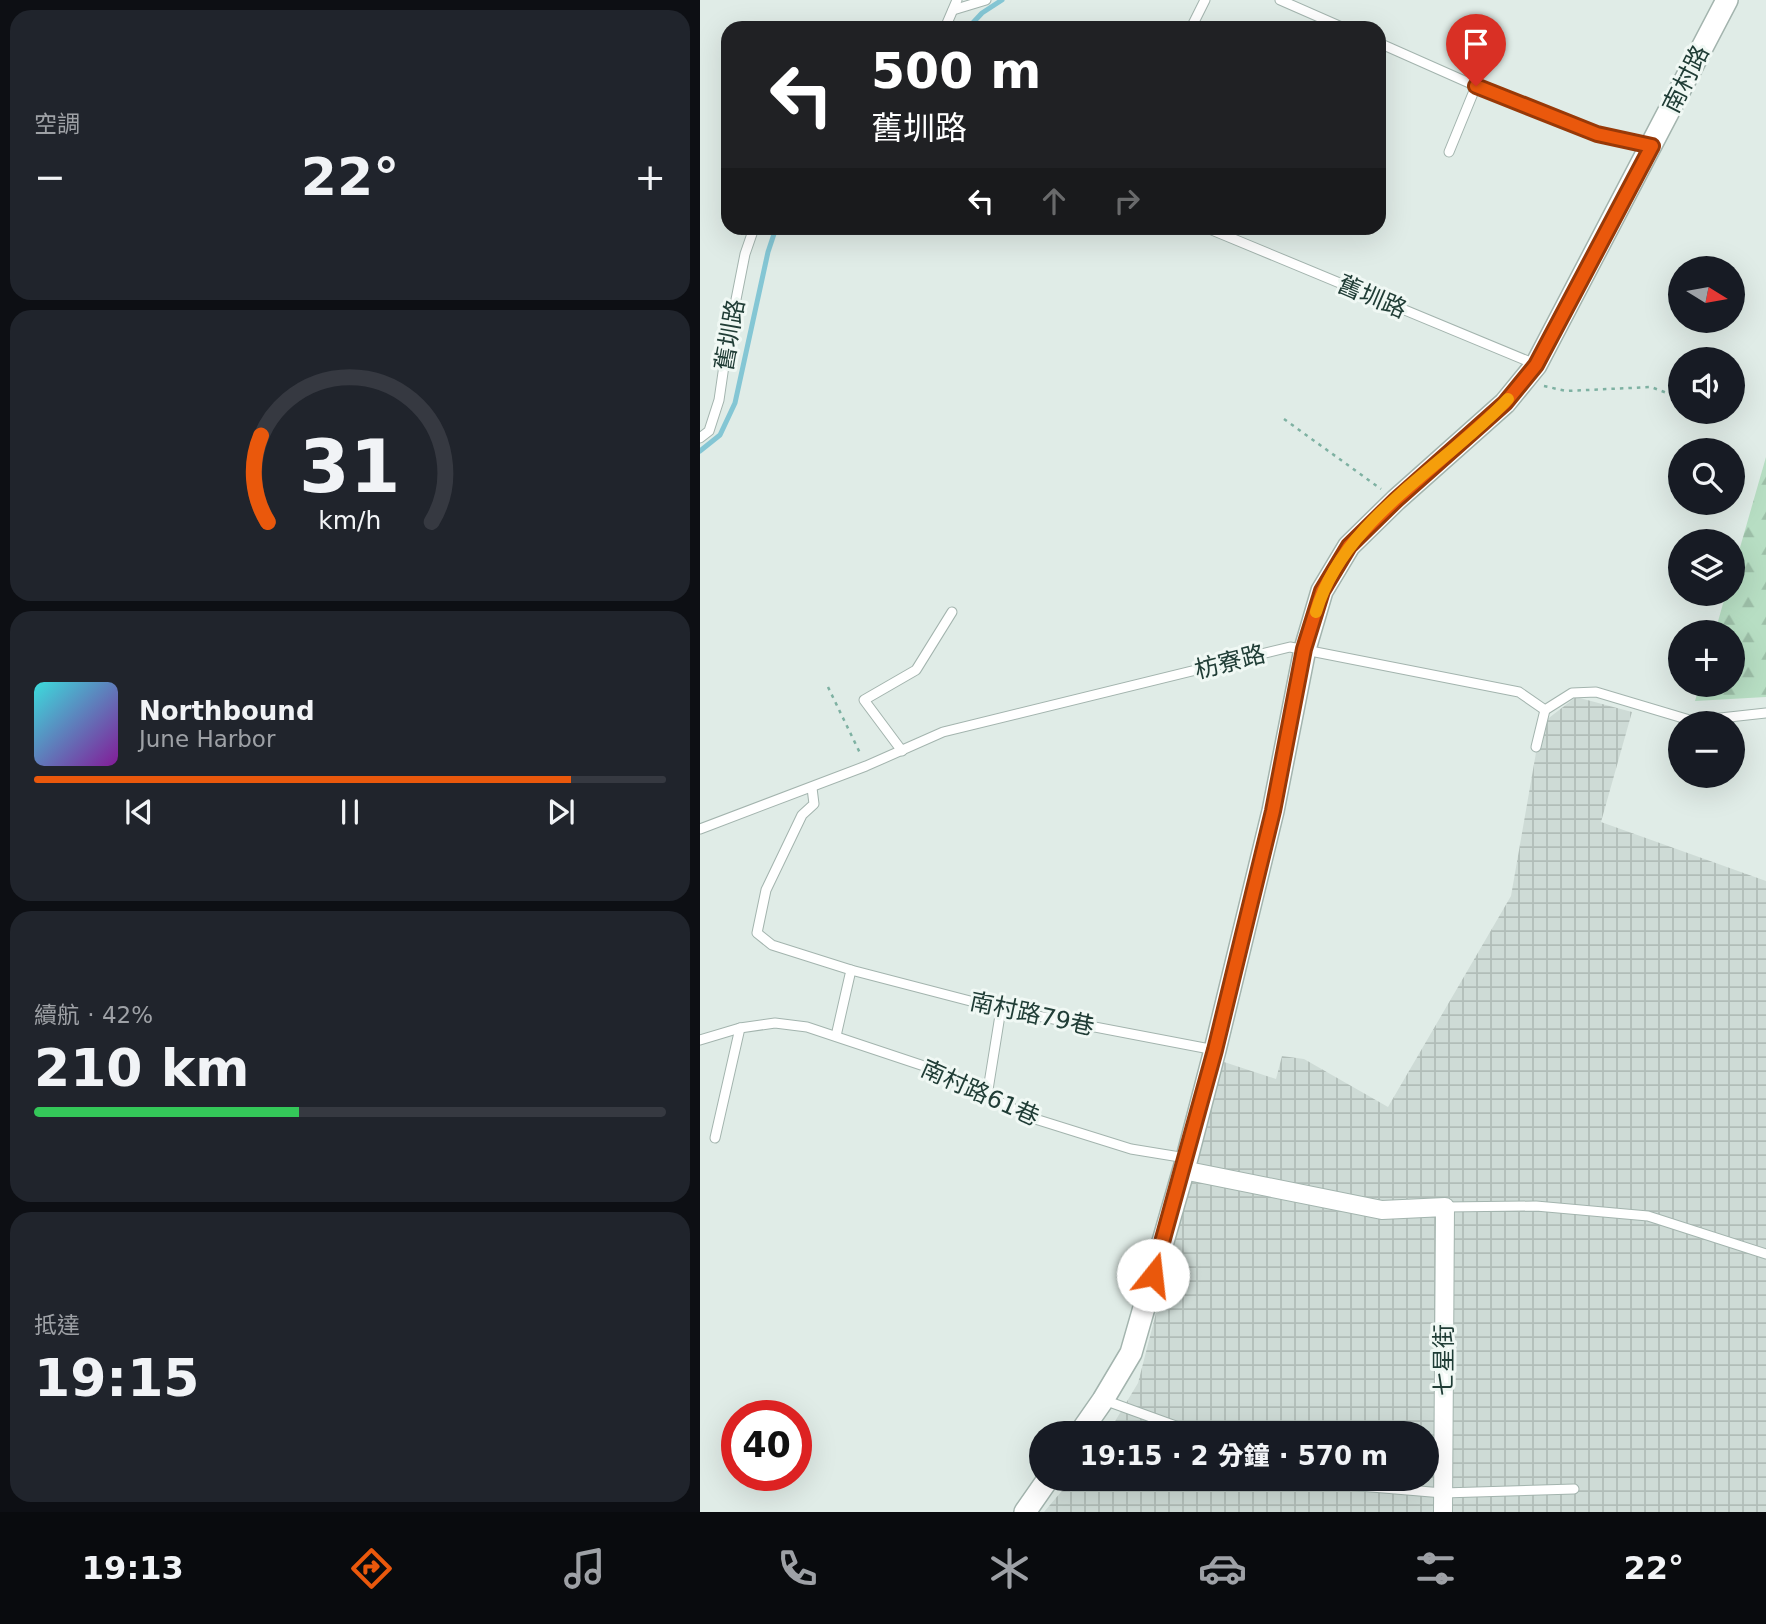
<!DOCTYPE html>
<html lang="zh-TW">
<meta charset="utf-8">
<style>
:root{--surface:#171b24;--page:#20242c;--text:#f1f3f6;--muted:#9ea1a6;--line:#363941;--accent:#ea580c}
body{margin:0;font-family:"DejaVu Sans","Noto Sans TC",sans-serif;background:var(--page);color:var(--text);height:100vh;display:flex;flex-direction:column;font-size:26px;white-space:nowrap}
*{box-sizing:border-box;margin:0}
p{font-size:23px;color:var(--muted)}
.icon{flex:none;width:38px;height:38px;fill:none;stroke:currentColor;stroke-width:2;stroke-linecap:round;stroke-linejoin:round}
.map{position:relative;flex:1;overflow:hidden}
.drawer{display:flex;flex-direction:column;gap:10px;padding:10px;background:#0d0f14;width:700px}
.drawer>*{flex:none}
.guide{position:absolute;left:21px;top:21px;width:665px;height:214px;border-radius:21px;box-shadow:0 7px 28px #0002;background:#202124;color:#fff;overflow:hidden}
.needle{width:46px;rotate:101deg}
.tools{position:absolute;left:968px;top:256px;display:grid;gap:14px}
.tools a{display:grid;place-items:center;width:77px;height:77px;border-radius:50%;background:var(--surface);box-shadow:0 7px 28px #0002;font-size:35px}
.speed{position:absolute;left:21px;top:1400px;display:flex;gap:14px;font-size:35px;font-weight:700;text-align:center}
.speed>*{display:grid;place-content:center;width:91px;height:91px;border-radius:50%;background:var(--surface);box-shadow:0 7px 28px #0002;line-height:1}
.speed .limit{border:10px solid #d22;background:#fff;color:#111}
.pin{position:absolute;display:grid;place-items:center;width:60px;height:60px;color:#fff;margin:-72px -30px;border-radius:50% 50% 50% 0;rotate:-45deg;box-shadow:0 0 7px #0007}
.pin .icon{rotate:45deg}
.me{position:absolute;width:77px;margin:-38px;rotate:16deg;stroke-linejoin:round;filter:drop-shadow(0 0 5px #0008)}
.turn{display:flex;align-items:center;gap:24px;height:147px;padding:0 35px;font-size:32px}
.turn .icon{width:91px;height:91px;stroke-width:2.5}
.turn b{display:block;font-size:49px;line-height:60px}
.lanes{display:flex;align-items:center;height:66px;padding:0 35px;background:#0003;justify-content:center;gap:35px;direction:ltr}
.lanes .off{opacity:.35}
.big{font-size:52px;font-weight:800;line-height:1.1}
.drawer .tile{flex:1;display:flex;flex-direction:column;justify-content:center;gap:10px;min-width:0;padding:0 24px;border-radius:21px;background:var(--page)}
.drawer .dial{align-items:center;gap:0}
.dial svg{height:182px;overflow:visible;fill:none;stroke:var(--line);stroke-width:7;stroke-linecap:round;text-anchor:middle}
.dial text{fill:var(--text);stroke:none}
.song{display:flex;align-items:center;gap:21px}
.cover{width:84px;height:84px;border-radius:10px;background:linear-gradient(135deg,hsl(180 70% 55%),hsl(290 70% 35%))}
.played{height:7px;border-radius:4px;background:linear-gradient(90deg,var(--accent) 85%,var(--line) 85%)}
.keys{display:flex;justify-content:space-around;direction:ltr}
.heat{display:flex;justify-content:space-between;align-items:center;font-size:38px;direction:ltr}
.charge{height:10px;border-radius:5px;background:linear-gradient(90deg,#34c759 42%,var(--line) 0)}
.trip{position:absolute;left:329px;top:1421px;width:410px;height:70px;border-radius:35px;background:var(--surface);box-shadow:0 7px 28px #0002;font-weight:800;line-height:70px;text-align:center}
.menu{display:flex;height:112px;justify-content:space-around;align-items:center;background:#090b0e;color:var(--muted)}
.menu .icon{width:49px;height:49px}
.menu .on{color:var(--accent)}
.menu b{font-size:32px;color:var(--text)}
main{display:flex;flex:1;min-height:0}
.map>svg:first-child{display:block}
</style>
<main>
<section class="drawer">
<div class="tile"><p>空調</p>
<div class="heat"><a>−</a><b class="big">22°</b><a>+</a></div>
</div>
<div class="tile dial"><svg viewBox="0 0 100 80">
<path d="M14 69A42 42 0 1 1 86 69"/>
<path d="M14 69A42 42 0 0 1 11 31" stroke="#ea580c"/>
<text x="50" y="56" font-size="32" font-weight="700">31</text>
<text x="50" y="72" font-size="11">km/h</text>
</svg></div>
<div class="tile">
<div class="song"><i class="cover"></i><div><b>Northbound</b><p>June Harbor</p></div></div>
<div class="played"></div>
<div class="keys"><svg class="icon" aria-label="previous" viewBox="0 0 24 24"><path d="M18 5L8 12l10 7zM5 5v14"/></svg><svg class="icon" aria-label="pause" viewBox="0 0 24 24"><path d="M8 5v14M16 5v14"/></svg><svg class="icon" aria-label="next" viewBox="0 0 24 24"><path d="M6 5l10 7-10 7zM19 5v14"/></svg></div>
</div>
<div class="tile"><p>續航 · 42%</p><b class="big">210 km</b><div class="charge"></div></div>
<div class="tile"><p>抵達</p><b class="big">19:15</b></div>
</section>
<div class="map">
<svg width="1066" height="1512" viewBox="0 0 1066 1512">
<defs>
<pattern id="industrial-grid" width="8" height="8" patternUnits="userSpaceOnUse" patternTransform="scale(1.75)"><rect width="8" height="8" fill="#cedbd6"/><path d="M0 4h8M4 0v8" fill="none" stroke="#b1bdb8"/></pattern>
<pattern id="forest-firs" width="22" height="20" patternUnits="userSpaceOnUse" patternTransform="scale(1.75)"><rect width="22" height="20" fill="#b7dec3"/><path d="M5 1l3.5 6h-7zM16 11l3.5 6h-7z" fill="#9dbfa8"/></pattern>
</defs>
<rect width="100%" height="100%" fill="#e0ece7"/>
<polygon fill="url(#industrial-grid)" points="876,697 932,712 901,822 1066,881 1066,1512 344,1512 372,1479 726,1479 726,1433 408,1433 438,1383 521,1061 576,1079 582,1056 604,1059 688,1107 811,896 841,724"/>
<polygon fill="url(#forest-firs)" points="1066,457 1066,697 995,701 1000,684 1032,684 1032,632 1015,632 1026,593 1032,593 1033,572"/>
<g fill="none" stroke-linecap="round" stroke-linejoin="round">
<g stroke="#84c6d4" stroke-width="5">
<polyline points="268,28 282,13 302,0"/>
<polyline points="0,451 20,435 35,403 68,252 76,228"/>
</g>
<g stroke="#a3b4ae" stroke-width="11">
<g id="service">
<polyline points="580,0 644,28"/>
<polyline points="253,10 286,0"/>
<polyline points="245,28 257,0"/>
<polyline points="491,28 505,0"/>
<polyline points="679,43 776,86 897,134 952,146"/>
<polyline points="749,152 776,86"/>
<polyline points="507,228 835,364"/>
<polyline points="0,438 9,431 19,400 27,345 45,254 54,228"/>
<polyline points="836,747 845,710"/>
<polyline points="202,751 164,700 216,670 252,612"/>
<polyline points="112,788 114,804 102,815 66,890 57,933 72,945 151,970 136,1036"/>
<polyline points="0,829 166,766 243,732 590,647 819,692 845,710 872,693 896,692 993,721 1066,713"/>
<polyline points="151,970 301,1009 515,1050"/>
<polyline points="0,1040 40,1028 75,1023 107,1027 236,1070 332,1118 431,1149 486,1158"/>
<polyline points="287,1096 301,1009"/>
<polyline points="15,1138 40,1028"/>
<polyline points="745,1207 836,1206 948,1216 1066,1254"/>
<polyline points="404,1400 495,1433"/>
<polyline points="620,1479 636,1484 743,1493 874,1489"/>
</g>
</g>
<g stroke="#a3b4ae" stroke-width="20">
<polyline id="minor" points="483,1170 682,1210 745,1207 743,1512"/>
</g>
<g stroke="#a3b4ae" stroke-width="24">
<g id="tertiary">
<polyline points="380,1433 403,1400 431,1353 487,1158 515,1050 573,811 605,649 622,591 649,546 696,500 805,403 836,365 1027,0"/>
<polyline points="325,1512 348,1479"/>
</g>
</g>
<g stroke="#7eb1a2" stroke-width="2.5" stroke-dasharray="3.5 5" stroke-linecap="butt">
<polyline points="844,386 866,391 951,387 975,396"/>
<polyline points="584,419 681,489"/>
<polyline points="128,687 160,753"/>
</g>
<use href="#service" stroke="#fff" stroke-width="9"/>
<use href="#minor" stroke="#fff" stroke-width="18"/>
<use href="#tertiary" stroke="#fff" stroke-width="21"/>
</g>
<g fill="none" stroke-linecap="round" stroke-linejoin="round">
<g stroke="#983908" stroke-width="18">
<polyline id="route" points="453,1275 515,1050 573,811 604,649 622,591 649,546 696,500 805,403 836,365 952,146 897,134 776,86"/>
</g>
<use href="#route" stroke="#ea580c" stroke-width="12"/>
<path stroke="#f59e0b" stroke-width="12" d="M616,612C643,519 744,467 808,399"/>
</g>
<g text-anchor="middle" dominant-baseline="central" stroke-width="6" stroke-linejoin="round" paint-order="stroke">
<g font-size="24" fill="#203d36" stroke="#f0f8f4">
<text transform="translate(986 79) rotate(-63)">南村路</text>
<text transform="translate(672 297) rotate(23)">舊圳路</text>
<text transform="translate(30 335) rotate(-80)">舊圳路</text>
<text transform="translate(530 662) rotate(-14)">枋寮路</text>
<text transform="translate(332 1014) rotate(12)">南村路79巷</text>
<text transform="translate(280 1093) rotate(24)">南村路61巷</text>
<text transform="translate(744 1360) rotate(-90)">七星街</text>
</g>
</g>
</svg>
<div class="tools">
<a><svg class="needle" viewBox="-14 -14 28 28"><path d="M0-13l5 13h-10z" fill="#e53935"/><path d="M0 13l5-13h-10z" fill="#9ea1a6"/></svg></a>
<a><svg class="icon" aria-label="sound" viewBox="0 0 24 24"><path d="M4 9h4l5-4v14l-5-4H4zM17 9q2 3 0 6"/></svg></a>
<a><svg class="icon" aria-label="search" viewBox="0 0 24 24"><circle cx="10" cy="10" r="6"/><path d="M15 15l6 6"/></svg></a>
<a><svg class="icon" aria-label="layers" viewBox="0 0 24 24"><path d="M12 4l9 5-9 5-9-5zM3 14l9 5 9-5"/></svg></a>
<a>+</a>
<a>−</a>
</div>
<div class="speed"><div class="limit">40</div></div>
<div class="pin" style="left:776px;top:86px;background:#d93025"><svg class="icon" aria-label="arrive" viewBox="0 0 24 24"><path d="M6 21V4h12l-3 4 3 4H6"/></svg></div>
<svg class="me" style="left:453px;top:1275px" viewBox="-20 -20 40 40"><circle r="19" fill="#fff"/><path d="M0-13L10 11 0 6-10 11z" fill="#ea580c"/></svg>
<div class="trip">19:15 · 2 分鐘 · 570 m</div>
<div class="guide">
<div class="turn"><svg class="icon" aria-label="left" viewBox="0 0 24 24"><path d="M17 20v-9H6M10 6l-5 5 5 5"/></svg><div><b>500 m</b>舊圳路</div></div>
<div class="lanes"><svg class="icon" aria-label="left" viewBox="0 0 24 24"><path d="M17 20v-9H6M10 6l-5 5 5 5"/></svg><svg class="icon off" aria-label="ahead" viewBox="0 0 24 24"><path d="M12 20V5M6 11l6-6 6 6"/></svg><svg class="icon off" aria-label="right" viewBox="0 0 24 24"><path d="M7 20v-9h11M14 6l5 5-5 5"/></svg></div>
</div>
</div>
</main>
<nav class="menu">
<b>19:13</b>
<svg class="icon on" aria-label="directions" viewBox="0 0 24 24"><path d="M12 3l9 9-9 9-9-9zM9 14v-3h6M13 9l2 2-2 2"/></svg>
<svg class="icon" aria-label="music" viewBox="0 0 24 24"><path d="M9 18V5l10-2v13"/><circle cx="6" cy="18" r="3"/><circle cx="16" cy="16" r="3"/></svg>
<svg class="icon" aria-label="phone" viewBox="0 0 24 24"><path d="M5 4h4l2 5-3 2q2 4 5 5l2-3 5 2v4C11 20 4 13 5 4z"/></svg>
<svg class="icon" aria-label="climate" viewBox="0 0 24 24"><path d="M12 3v18M4 7l16 10M4 17L20 7"/></svg>
<svg class="icon" aria-label="car" viewBox="0 0 24 24"><path d="M5 17H2v-5l4-1 3-4h7l3 4 3 1v5h-3M9 17h6M6 11h13"/><circle cx="7" cy="17" r="2"/><circle cx="17" cy="17" r="2"/></svg>
<svg class="icon" aria-label="filters" viewBox="0 0 24 24"><path d="M4 7h16M4 17h16"/><circle cx="9" cy="7" r="2"/><circle cx="15" cy="17" r="2"/></svg>
<b>22°</b>
</nav>
